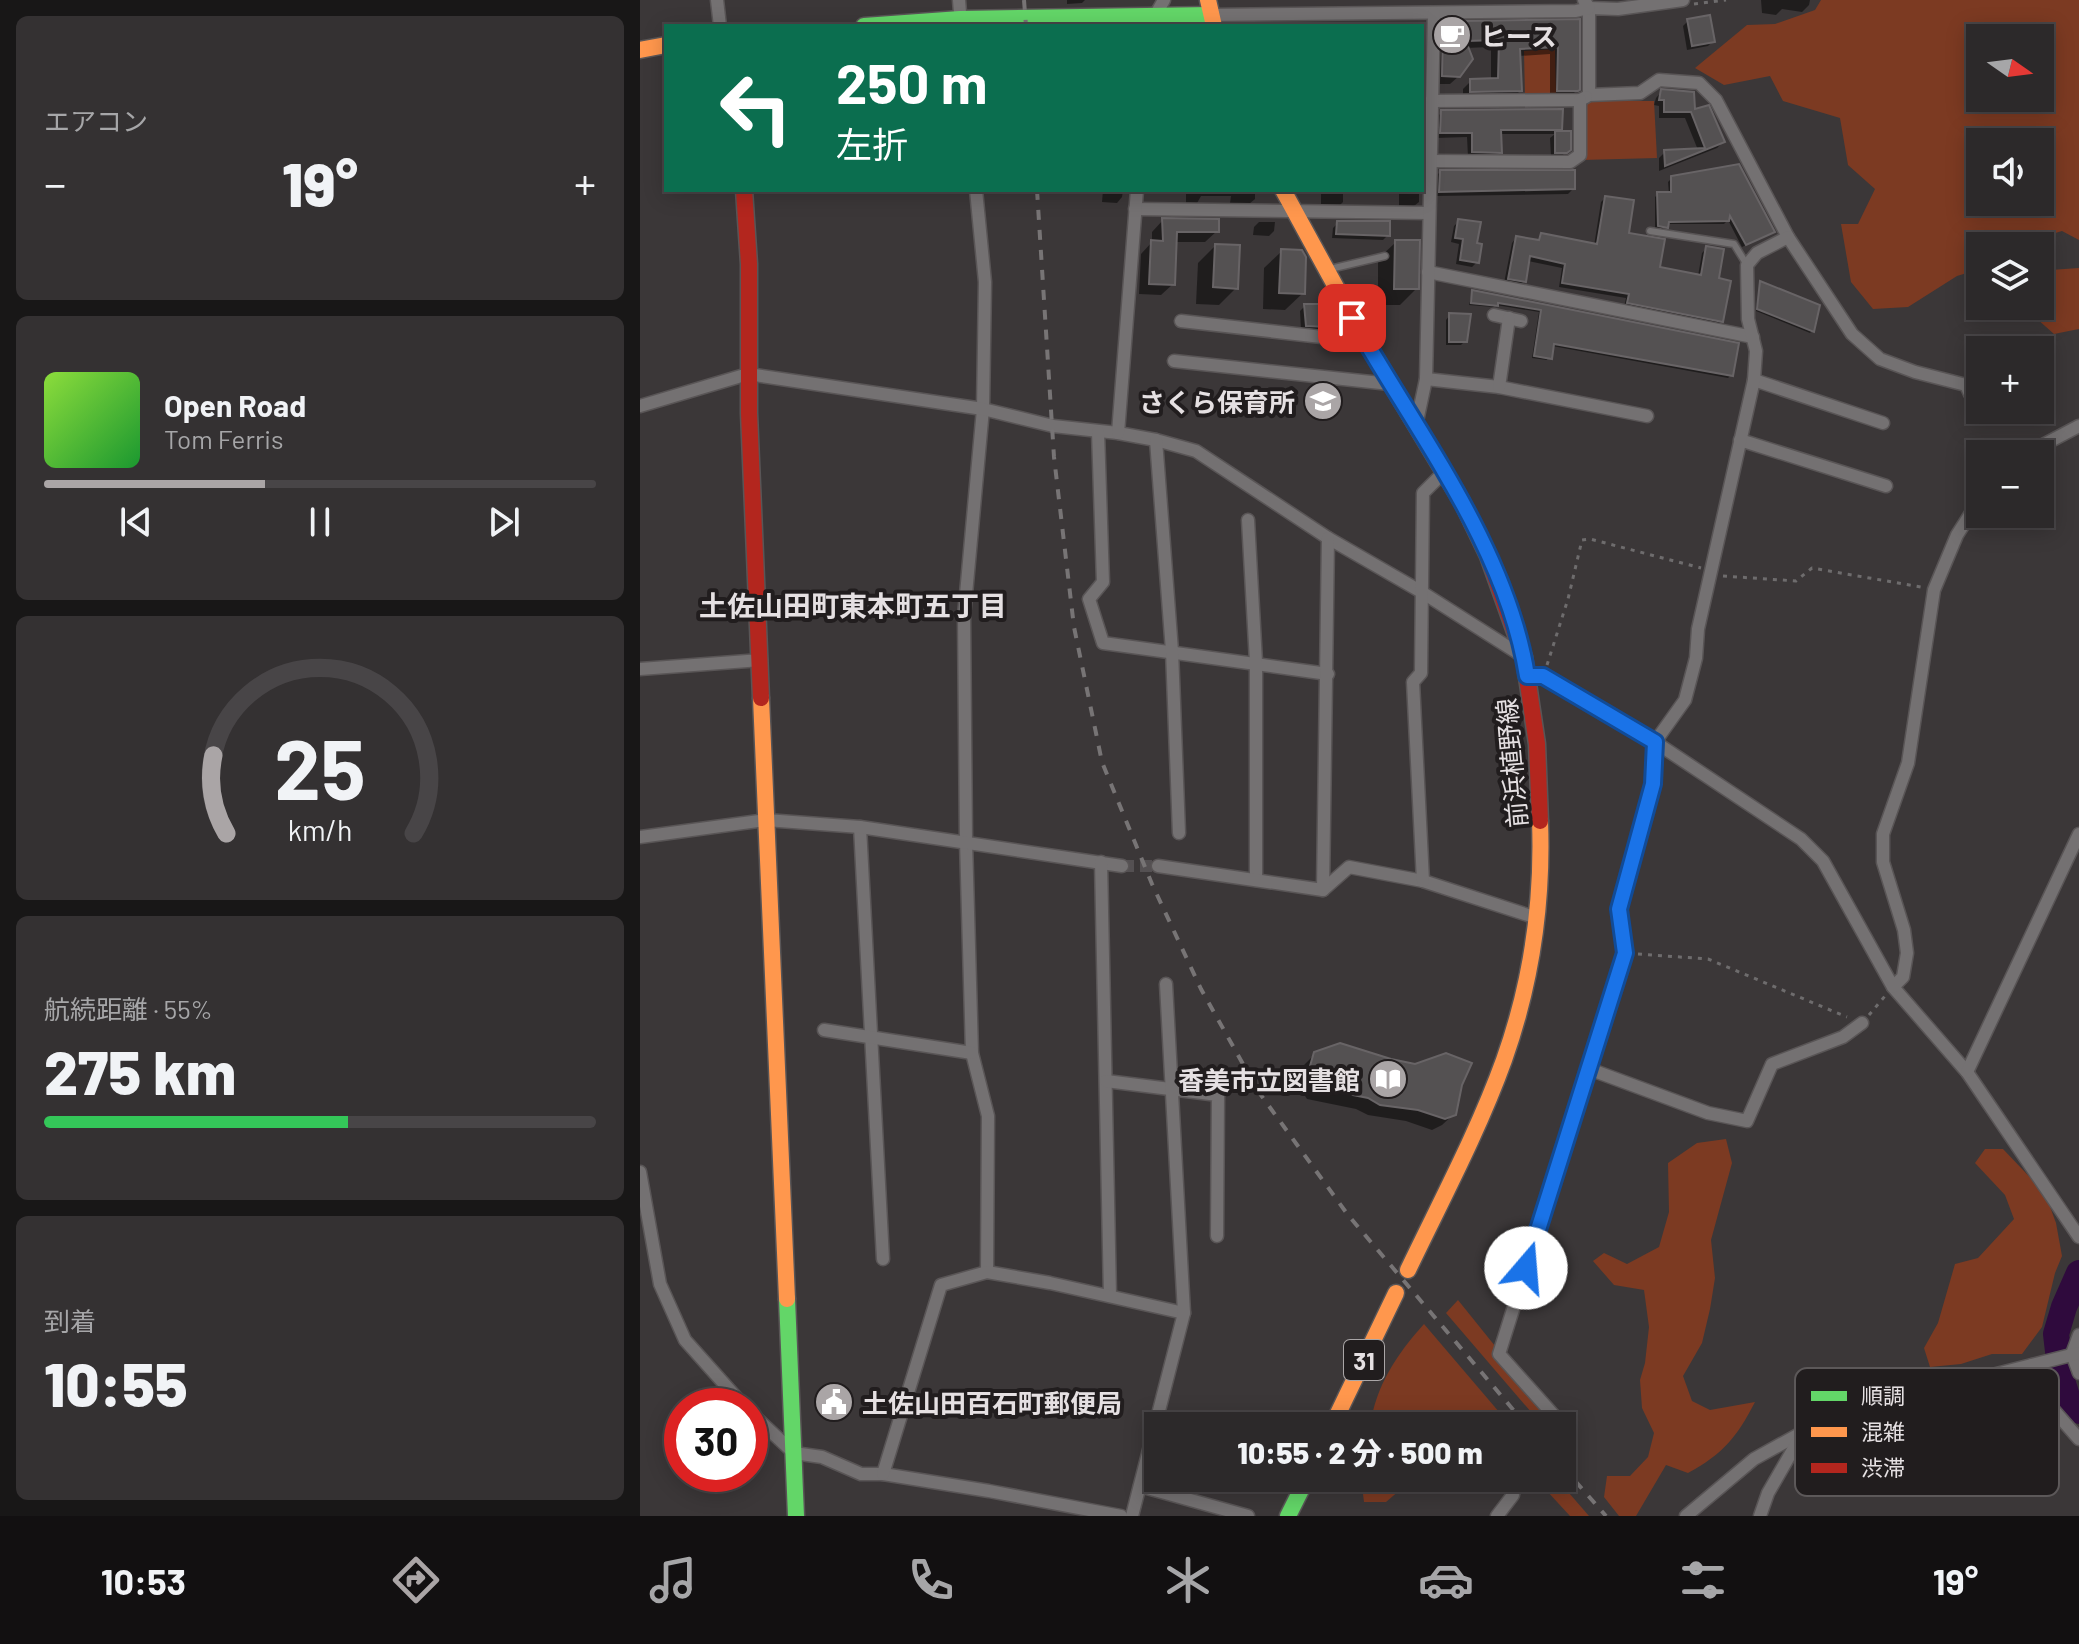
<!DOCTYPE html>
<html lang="ja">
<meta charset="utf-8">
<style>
:root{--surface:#2c292a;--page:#343132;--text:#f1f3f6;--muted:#a6a6a8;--line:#484547;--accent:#aaa5a6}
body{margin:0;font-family:Barlow,"Noto Sans JP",sans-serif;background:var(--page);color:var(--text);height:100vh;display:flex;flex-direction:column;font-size:30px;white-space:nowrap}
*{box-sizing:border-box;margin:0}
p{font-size:26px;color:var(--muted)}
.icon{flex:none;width:44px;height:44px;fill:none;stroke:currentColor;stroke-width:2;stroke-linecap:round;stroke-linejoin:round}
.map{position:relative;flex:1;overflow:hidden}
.sheet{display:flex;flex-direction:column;gap:16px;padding:16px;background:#181717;width:640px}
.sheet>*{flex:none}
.guide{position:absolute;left:24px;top:24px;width:760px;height:168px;border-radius:0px;box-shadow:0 4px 20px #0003,0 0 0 2px var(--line);background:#0b6e4f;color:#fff;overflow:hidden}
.needle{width:52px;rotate:104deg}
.buttons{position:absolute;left:1326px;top:24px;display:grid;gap:16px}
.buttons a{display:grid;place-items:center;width:88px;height:88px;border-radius:0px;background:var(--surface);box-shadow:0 4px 20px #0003,0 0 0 2px var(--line);font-size:40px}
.speed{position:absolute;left:24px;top:1388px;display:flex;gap:16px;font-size:40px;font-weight:700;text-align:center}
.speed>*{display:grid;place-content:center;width:104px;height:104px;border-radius:50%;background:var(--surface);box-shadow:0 4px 20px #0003,0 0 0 2px var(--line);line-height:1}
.speed .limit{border:12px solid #d22;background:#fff;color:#111}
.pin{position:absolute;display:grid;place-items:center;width:68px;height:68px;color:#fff;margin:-34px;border-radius:16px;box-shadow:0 4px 12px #0006}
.me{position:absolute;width:88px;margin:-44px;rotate:18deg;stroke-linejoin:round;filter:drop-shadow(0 0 6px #0008)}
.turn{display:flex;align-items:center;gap:28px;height:168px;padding:0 40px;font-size:36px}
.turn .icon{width:104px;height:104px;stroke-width:2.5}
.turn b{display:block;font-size:56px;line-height:68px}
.big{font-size:60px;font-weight:800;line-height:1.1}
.sheet .tile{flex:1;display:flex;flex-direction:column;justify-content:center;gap:12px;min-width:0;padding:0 28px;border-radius:12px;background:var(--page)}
.sheet .dial{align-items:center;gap:0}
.dial svg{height:208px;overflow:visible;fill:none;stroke:var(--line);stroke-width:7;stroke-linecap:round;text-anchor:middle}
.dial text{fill:var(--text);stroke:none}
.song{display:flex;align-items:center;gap:24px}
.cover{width:96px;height:96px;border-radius:12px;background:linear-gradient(135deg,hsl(90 70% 55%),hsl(130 70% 35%))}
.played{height:8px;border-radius:4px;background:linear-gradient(90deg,var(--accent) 40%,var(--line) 40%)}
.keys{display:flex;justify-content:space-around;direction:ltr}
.heat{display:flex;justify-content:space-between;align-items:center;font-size:44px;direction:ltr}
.charge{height:12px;border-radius:6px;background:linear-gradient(90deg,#34c759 55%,var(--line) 0)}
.trip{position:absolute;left:504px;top:1412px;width:432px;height:80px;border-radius:0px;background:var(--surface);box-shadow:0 4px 20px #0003,0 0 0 2px var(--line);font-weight:800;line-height:80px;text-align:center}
.tabs{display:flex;height:128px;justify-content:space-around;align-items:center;background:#121011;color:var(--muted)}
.tabs .icon{width:56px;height:56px}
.tabs .active{color:var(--accent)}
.tabs b{font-size:36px;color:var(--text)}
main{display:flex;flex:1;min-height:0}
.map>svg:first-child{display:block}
</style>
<main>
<section class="sheet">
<div class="tile"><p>エアコン</p>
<div class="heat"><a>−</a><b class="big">19°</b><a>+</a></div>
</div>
<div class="tile">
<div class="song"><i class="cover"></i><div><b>Open Road</b><p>Tom Ferris</p></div></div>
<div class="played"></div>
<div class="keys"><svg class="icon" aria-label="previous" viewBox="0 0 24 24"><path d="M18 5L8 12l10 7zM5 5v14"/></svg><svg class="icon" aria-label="pause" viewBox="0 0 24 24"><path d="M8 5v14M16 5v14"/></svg><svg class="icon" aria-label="next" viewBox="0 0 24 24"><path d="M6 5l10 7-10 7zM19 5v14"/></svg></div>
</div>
<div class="tile dial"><svg viewBox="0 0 100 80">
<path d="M14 69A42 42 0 1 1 86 69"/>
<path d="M14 69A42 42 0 0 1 9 39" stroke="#aaa5a6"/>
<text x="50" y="56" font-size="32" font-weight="700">25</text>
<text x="50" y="72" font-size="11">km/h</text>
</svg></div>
<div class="tile"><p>航続距離 · 55%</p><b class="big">275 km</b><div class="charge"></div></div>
<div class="tile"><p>到着</p><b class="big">10:55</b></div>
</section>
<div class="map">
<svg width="1439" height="1516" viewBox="0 0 1439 1516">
<rect width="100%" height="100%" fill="#3b3738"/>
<g fill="#7c3a22" fill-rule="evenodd">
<path d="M1181,0H1439V240L1422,231L1396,239L1388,246H1340V269L1317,276L1268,307L1233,309L1211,282L1201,224H1218L1235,189L1208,165L1200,118L1143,101L1130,76L1084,85L1055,68L1107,25L1135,24L1175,10ZM1400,38V98H1340V38ZM1400,142V202H1340V142Z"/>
<polygon points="915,49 916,96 885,98 884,51"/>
<polygon points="943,101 1014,101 1017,158 942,160"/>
<polygon points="1439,268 1439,329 1414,334 1396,318 1410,270"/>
<path d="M1086,1139L1092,1163L1071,1240L1075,1278L1070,1309L1062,1343L1043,1376L1052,1401L1070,1410L1115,1402C1097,1437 1083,1454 1048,1473L1026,1465L996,1516H979L964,1497L967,1476H990L1008,1457L1014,1433L1002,1408L1000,1380L1005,1363L1009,1327L1004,1290L974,1285L953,1261L964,1253L987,1264L1019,1247L1029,1212L1028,1163L1057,1143Z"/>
<polygon points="1345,1149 1363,1149 1405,1193 1416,1223 1422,1256 1415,1273 1402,1327 1382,1354 1352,1354 1321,1364 1290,1367 1284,1348 1298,1323 1315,1264 1338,1258 1374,1219 1365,1195 1335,1163"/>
<polygon points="818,1300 909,1413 897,1419 806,1313"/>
<path d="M784,1324L871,1426H730C736,1385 757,1354 784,1324Z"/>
<polygon points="721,1478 774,1478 746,1502 724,1502"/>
<polygon points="895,1478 916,1478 949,1516 930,1516"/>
</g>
<g fill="#0007">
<polygon points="427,0 445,0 442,3 427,4"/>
<polygon points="1121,0 1170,0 1169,5 1162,12 1142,9 1136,15 1122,13"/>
<polygon points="938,21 938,89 930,97 910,98 910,54 878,56 880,91 872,99 823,99 823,89 831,81 851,81 851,47 826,48 819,76 810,84 794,84 795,36 804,28 819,28 824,23"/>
<polygon points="1048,21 1073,41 1068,46 1047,50 1043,26"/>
<polygon points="710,24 779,24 779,26 709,26"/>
<polygon points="1022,91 1053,112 1083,142 1077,148 1019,171 1019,158 1025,152 1058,150 1045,118 1019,118 1019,106 1014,105 1016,98"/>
<polygon points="802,112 920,129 916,133 929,150 920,157 911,157 910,138 915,134 859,134 860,152 855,157 828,157 827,137 796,138 797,117"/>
<polygon points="800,172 933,189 928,194 795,196 795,177"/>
<polygon points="1032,178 1133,232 1102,247 1088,220 1084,224 1026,224 1022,230 1015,229 1015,197 1018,194 1029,194 1028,182"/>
<polygon points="463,190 483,190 482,197 477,203 462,202"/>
<polygon points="546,190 615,190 615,199 609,204 590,203 591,196 561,196 556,205 546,205"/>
<polygon points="681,190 703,190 703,202 698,207 681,207"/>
<polygon points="759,190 779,190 779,202 774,206 759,206"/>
<polygon points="965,198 987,235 1018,269 1058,276 1062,253 1067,248 1076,280 1081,321 1077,325 984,307 986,298 919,287 922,268 888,261 884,281 879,286 864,283 872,243 876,238 897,240 901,235 954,246 961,202"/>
<polygon points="523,220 577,231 565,242 535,242 533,284 521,295 499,294 501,254 512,242 512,232"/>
<polygon points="819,221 835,245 837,262 832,267 816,264 819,244 811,242 814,226"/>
<polygon points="619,222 635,222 634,231 629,236 613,235 614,227"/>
<polygon points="698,223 748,235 743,240 692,238 693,228"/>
<polygon points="756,242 777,288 760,305 738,305 738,259"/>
<polygon points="575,246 596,288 579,305 556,304 558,263"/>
<polygon points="642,251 663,293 645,310 623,309 624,268"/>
<polygon points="1120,283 1172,331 1170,333 1116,311"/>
<polygon points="833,292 1097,345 1091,375 1088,378 912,346 907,360 892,358 899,312 856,305 853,307 829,305"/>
<polygon points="665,306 686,326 681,331 661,330 660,311"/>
<polygon points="810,315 825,341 821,345 806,345 806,320"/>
<polygon points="675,1054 820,1084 814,1114 802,1125 792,1130 766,1121 728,1115 716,1109 667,1099 658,1085 664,1065"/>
</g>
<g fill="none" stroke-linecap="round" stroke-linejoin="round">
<polyline stroke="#2f0a3d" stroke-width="26" points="1439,1273 1424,1307 1416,1334 1421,1377 1429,1403 1439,1411"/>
</g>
<g fill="#545152" stroke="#686466" stroke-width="2">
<polygon points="1070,15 1075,42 1052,46 1047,19"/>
<polygon points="940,19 940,90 938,91 917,91 918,47 880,49 882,91 830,92 830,79 858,78 859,40 826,41 833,59 820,77 802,76 803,26 823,27 823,21"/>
<polygon points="1021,89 1054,92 1055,109 1069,105 1085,142 1025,166 1024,150 1065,148 1051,112 1024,112 1024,100 1019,100"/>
<polygon points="923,109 922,130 861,130 862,153 832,152 832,133 800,133 801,110"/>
<polygon points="915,131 931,131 931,150 927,153 915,153"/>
<polygon points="1099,164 1135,232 1106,245 1090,216 1089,221 1029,222 1028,228 1018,226 1017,192 1031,192 1031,176"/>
<polygon points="800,170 935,170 935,189 799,192"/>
<polygon points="965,196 994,200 989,233 1025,239 1020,267 1061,275 1066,246 1084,249 1079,278 1091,281 1083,322 987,303 989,294 922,283 925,264 890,256 886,282 868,279 876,236 899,240 901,233 957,244"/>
<polygon points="522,218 579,219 579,232 537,232 535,285 509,284 511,240 523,241"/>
<polygon points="818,219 841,222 837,243 842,244 839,263 820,260 823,239 815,238"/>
<polygon points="697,221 750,221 750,236 696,234"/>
<polygon points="755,240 780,240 779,289 754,289"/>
<polygon points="575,244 600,245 598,289 573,287"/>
<polygon points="641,249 662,250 666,257 665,294 639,293"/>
<polygon points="1120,281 1180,305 1174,332 1117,309"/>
<polygon points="832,290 1099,343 1093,376 914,344 912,359 894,356 901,310 858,303 858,306 831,303"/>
<polygon points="664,304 680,304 688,319 688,327 666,326"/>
<polygon points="809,313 831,314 827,342 809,342"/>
<polygon points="700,1043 751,1059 775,1064 806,1053 832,1063 822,1085 816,1115 805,1119 778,1110 740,1105 728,1098 678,1088 668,1073 674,1052"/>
</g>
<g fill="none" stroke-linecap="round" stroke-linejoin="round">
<g stroke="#545052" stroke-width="12" stroke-dasharray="12 6" stroke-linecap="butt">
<polyline points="482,866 518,866"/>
<polyline points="873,1495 884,1478"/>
</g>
<g stroke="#595556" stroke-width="9">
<g id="lane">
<polyline points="1010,231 1094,244 1107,265"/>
<polyline points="690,269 745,256"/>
</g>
</g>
<g stroke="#595556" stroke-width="15">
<g id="street">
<polyline points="77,0 80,26"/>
<polyline points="319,0 321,25"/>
<polyline points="1043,0 978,9 949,8 949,95 1000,93 1019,80 1059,83 1076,100 1148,237 1212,334 1240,359 1275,372 1326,385 1330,394"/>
<polyline points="571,15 936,11 949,8 944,0"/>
<polyline points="515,26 516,14 524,0"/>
<polyline points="791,101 940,100 946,97"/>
<polyline points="791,161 930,162 940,155 940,100"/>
<polyline points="336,190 345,282 343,409 324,616 326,841 332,1053 348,1116 347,1272"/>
<polyline points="495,209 788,213"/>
<polyline points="788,272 1113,337"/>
<polyline points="854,315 881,321"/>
<polyline points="541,321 726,342"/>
<polyline points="534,361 750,384"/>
<polyline points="786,379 859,387 1007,416"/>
<polyline points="1114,380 1243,423"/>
<polyline points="859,387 869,318"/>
<polyline points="0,406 108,374 343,409 413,426 478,433 516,440 556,451 688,538 780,591 884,657"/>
<polyline points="776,426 786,379 794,13"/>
<polyline points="458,432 463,582 449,599 463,643 688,674"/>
<polyline points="478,433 497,190"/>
<polyline points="516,440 532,651 539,833"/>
<polyline points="1100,440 1246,486"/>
<polyline points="1386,454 1439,426"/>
<polyline points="608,520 616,662 616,880"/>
<polyline points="0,669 121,660"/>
<polyline points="887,676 903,676 1015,742 1161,839 1183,861 1253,987 1327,1072 1439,1237"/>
<polyline points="220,827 243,1259"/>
<polyline points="0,837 126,820 220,827 482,866"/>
<polyline points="461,862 470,1296"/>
<polyline points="518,866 683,890 709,867 783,881 897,918"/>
<polyline points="783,881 773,682 781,673 783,493 804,472"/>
<polyline points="683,890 688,538"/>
<polyline points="1253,987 1263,977 1267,953 1264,930 1243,862 1243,834 1268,763 1294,590 1317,535 1340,499"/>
<polyline points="184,1030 332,1053"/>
<polyline points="949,1069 1068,1113 1107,1121 1132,1064 1203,1037 1222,1023"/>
<polyline points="1327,1072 1439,834"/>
<polyline points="466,1081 578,1095 577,1236"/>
<polyline points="0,1172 20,1284 45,1340 104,1406"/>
<polyline points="1439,1335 1432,1354 1439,1373"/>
<polyline points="1392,1365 1404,1399 1439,1439"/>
<polyline points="110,1412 154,1453 182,1457 221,1474 243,1474 349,1491 481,1516"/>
<polyline points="917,1426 919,1421 859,1354 985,953 979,909 1013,784 1015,742 1045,700 1056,658 1058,629 1114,380 1116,351 1108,319 1107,265 1117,253 1148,237"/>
<polyline points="243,1474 301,1285 347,1272 410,1283 544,1313"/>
<polyline points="500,1486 608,1516"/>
<polyline points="492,1516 544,1313 526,984"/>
<polyline points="857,1516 873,1495"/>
<polyline points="1046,1516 1114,1459 1163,1432 1209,1414 1266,1397 1439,1353"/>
<polyline points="1120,1516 1128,1493 1162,1434"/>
</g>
</g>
<g stroke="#595556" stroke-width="19">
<g id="fast">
<polyline points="224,26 320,19 571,15"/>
<polyline points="147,1299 156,1516"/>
<polyline points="648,1516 667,1478"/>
</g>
</g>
<g stroke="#595556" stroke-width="19">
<g id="slow">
<polyline points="568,0 574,26"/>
<polyline points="0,50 26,45"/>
<polyline points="643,190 726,342 822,502"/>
<polyline points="121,698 147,1299"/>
<path d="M768,1270C801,1201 838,1132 864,1060C891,984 903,901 900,821"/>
<polyline points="692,1426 756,1293"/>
</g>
</g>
<g stroke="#595556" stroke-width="19">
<g id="jam">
<polyline points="104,190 109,264 109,413 121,698"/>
<polyline points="822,502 848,556 884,657 897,744 900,821"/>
</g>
</g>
<g stroke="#6e6c6d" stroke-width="3" stroke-dasharray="4 6" stroke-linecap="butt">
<polyline points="1054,4 1086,0"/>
<polyline points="1083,576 1156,581 1172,568 1281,587"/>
<polyline points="907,665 928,599 942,540 950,539 1061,568"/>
<polyline points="998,954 1068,959 1207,1017"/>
<polyline points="1229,1015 1245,996"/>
</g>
<use href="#lane" stroke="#747172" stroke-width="6"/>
<use href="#street" stroke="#747172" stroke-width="12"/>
<use href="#fast" stroke="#63d668" stroke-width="16"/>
<use href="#slow" stroke="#ff974d" stroke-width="16"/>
<use href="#jam" stroke="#b3261e" stroke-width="16"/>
<g stroke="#777475" stroke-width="4" stroke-dasharray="10 10" stroke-linecap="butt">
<polyline points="384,0 386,26"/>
<polyline points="397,190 414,457 434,627 462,762 512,884 561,989 618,1091 708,1215 887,1426"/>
<polyline points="922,1466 966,1516"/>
</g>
</g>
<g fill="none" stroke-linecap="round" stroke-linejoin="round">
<g stroke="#114b97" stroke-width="20">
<path id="route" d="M712,318C775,430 867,547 887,676H903L1015,742L1013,784L979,909L985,953L886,1268"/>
</g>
<use href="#route" stroke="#1a73e8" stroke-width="14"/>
</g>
<defs>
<g id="cafe-disc" transform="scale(2)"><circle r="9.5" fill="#aaa5a6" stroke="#211d1e"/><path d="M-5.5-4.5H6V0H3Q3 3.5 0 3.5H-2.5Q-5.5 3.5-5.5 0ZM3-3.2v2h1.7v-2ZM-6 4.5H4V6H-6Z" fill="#fff"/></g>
<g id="school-disc" transform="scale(2)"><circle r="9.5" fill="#aaa5a6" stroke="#211d1e"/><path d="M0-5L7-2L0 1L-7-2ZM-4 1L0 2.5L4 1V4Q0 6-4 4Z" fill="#fff"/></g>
<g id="library-disc" transform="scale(2)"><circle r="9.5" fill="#aaa5a6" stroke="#211d1e"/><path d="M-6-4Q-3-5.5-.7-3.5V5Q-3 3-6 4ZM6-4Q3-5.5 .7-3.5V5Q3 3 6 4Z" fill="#fff"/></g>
<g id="civic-disc" transform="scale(2)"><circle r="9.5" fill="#aaa5a6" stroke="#211d1e"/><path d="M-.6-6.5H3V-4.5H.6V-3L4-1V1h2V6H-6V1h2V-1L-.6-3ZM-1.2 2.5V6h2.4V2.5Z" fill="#fff"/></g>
</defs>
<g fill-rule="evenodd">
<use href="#cafe-disc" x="812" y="35"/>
<use href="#school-disc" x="683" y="401"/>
<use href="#library-disc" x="748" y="1079"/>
<use href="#civic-disc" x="194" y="1402"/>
</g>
<g text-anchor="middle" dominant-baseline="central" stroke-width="8" stroke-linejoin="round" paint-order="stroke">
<rect fill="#211d1e" stroke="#aaa6a7" stroke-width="2" x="704" y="1340" width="40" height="40" rx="6"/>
<g font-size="24" font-weight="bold" fill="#e5e0e2">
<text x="724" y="1360">31</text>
</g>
<g font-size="26" font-weight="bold" fill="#e5e0e2" stroke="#211d1e" text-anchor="start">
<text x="840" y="35">ヒース</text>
<text x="655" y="401" text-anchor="end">さくら保育所</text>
<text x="720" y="1079" text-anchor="end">香美市立図書館</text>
<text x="222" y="1402">土佐山田百石町郵便局</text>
</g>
<g font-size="26" fill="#e5e0e2" stroke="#211d1e">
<text transform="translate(871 763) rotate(-95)">前浜植野線</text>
</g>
<g font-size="28" font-weight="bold" fill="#e5e0e2" stroke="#211d1e">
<text x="213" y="605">土佐山田町東本町五丁目</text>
</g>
</g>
<rect x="1155" y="1368" width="264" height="128" rx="12" fill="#211d1e" stroke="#5c5859" stroke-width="2"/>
<rect x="1171" y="1391" width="36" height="10" fill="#63d668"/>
<rect x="1171" y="1427" width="36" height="10" fill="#ff974d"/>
<rect x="1171" y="1463" width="36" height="10" fill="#b3261e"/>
<g font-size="22" fill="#e5e0e2">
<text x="1221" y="1404">順調</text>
<text x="1221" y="1440">混雑</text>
<text x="1221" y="1476">渋滞</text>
</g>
</svg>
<div class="buttons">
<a><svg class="needle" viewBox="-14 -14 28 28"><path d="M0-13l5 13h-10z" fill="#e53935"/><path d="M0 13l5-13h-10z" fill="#a6a6a8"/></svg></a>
<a><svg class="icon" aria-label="sound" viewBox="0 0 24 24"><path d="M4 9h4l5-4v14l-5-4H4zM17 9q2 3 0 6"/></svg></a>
<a><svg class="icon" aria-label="layers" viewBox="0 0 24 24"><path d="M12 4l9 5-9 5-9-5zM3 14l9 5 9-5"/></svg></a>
<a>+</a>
<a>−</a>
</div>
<div class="speed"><div class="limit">30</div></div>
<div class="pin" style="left:712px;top:318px;background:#d93025"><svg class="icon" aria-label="arrive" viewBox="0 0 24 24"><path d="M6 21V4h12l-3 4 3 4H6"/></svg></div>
<svg class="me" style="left:886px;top:1268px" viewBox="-20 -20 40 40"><circle r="19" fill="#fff"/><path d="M0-13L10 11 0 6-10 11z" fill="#1a73e8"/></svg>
<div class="trip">10:55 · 2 分 · 500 m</div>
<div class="guide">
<div class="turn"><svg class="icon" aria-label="left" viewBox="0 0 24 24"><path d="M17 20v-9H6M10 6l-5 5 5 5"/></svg><div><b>250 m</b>左折</div></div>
</div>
</div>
</main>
<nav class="tabs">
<b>10:53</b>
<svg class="icon active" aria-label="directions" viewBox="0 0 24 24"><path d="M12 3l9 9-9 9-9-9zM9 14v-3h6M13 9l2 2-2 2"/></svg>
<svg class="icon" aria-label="music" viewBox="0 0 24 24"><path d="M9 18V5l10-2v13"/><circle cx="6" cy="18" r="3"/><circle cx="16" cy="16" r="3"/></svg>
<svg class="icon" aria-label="phone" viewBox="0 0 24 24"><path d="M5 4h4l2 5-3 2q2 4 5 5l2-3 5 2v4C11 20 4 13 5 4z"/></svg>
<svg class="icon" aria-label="climate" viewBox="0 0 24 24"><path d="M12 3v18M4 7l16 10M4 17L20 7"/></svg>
<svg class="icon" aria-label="car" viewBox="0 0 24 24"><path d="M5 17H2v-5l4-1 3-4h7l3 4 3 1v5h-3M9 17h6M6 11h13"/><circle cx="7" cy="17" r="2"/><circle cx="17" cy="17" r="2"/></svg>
<svg class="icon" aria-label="filters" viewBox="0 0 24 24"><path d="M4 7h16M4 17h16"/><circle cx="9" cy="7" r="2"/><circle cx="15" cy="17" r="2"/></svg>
<b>19°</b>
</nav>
